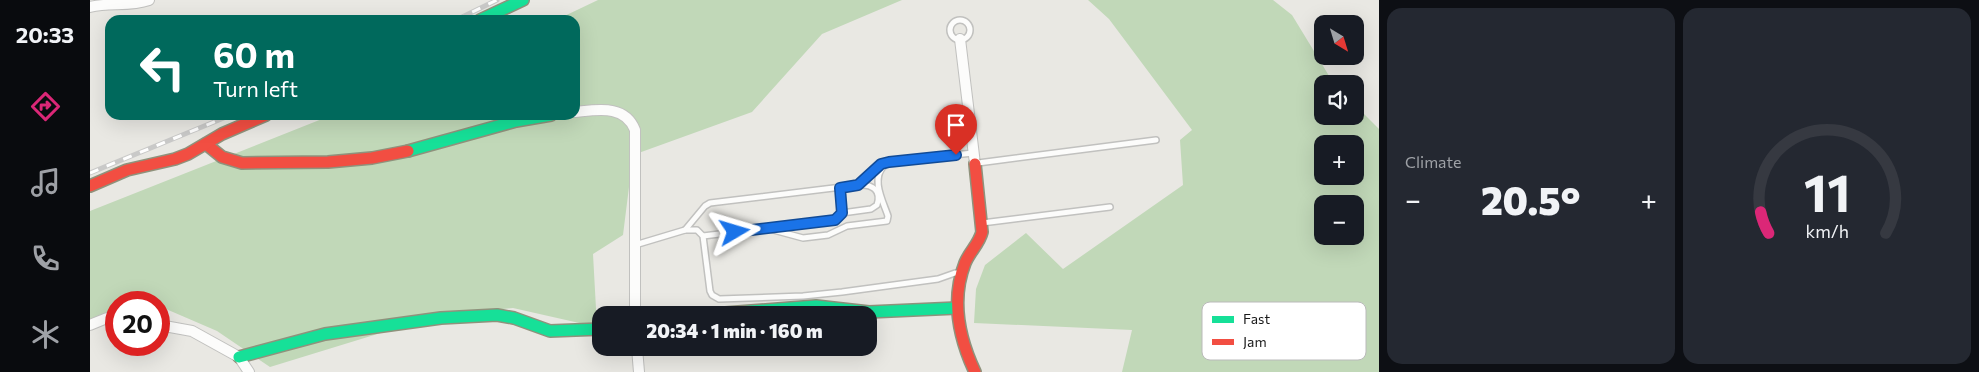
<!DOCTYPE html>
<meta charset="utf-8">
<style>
:root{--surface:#171b24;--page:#242831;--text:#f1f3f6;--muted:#9ea1a6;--line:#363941;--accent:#db2777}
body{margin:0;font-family:Commissioner,sans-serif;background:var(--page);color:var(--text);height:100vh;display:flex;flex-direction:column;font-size:19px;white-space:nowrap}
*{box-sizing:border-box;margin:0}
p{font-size:16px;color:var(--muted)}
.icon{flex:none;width:28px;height:28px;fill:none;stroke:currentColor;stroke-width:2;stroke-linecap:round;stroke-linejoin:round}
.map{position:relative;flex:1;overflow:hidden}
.side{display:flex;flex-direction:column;gap:8px;padding:8px;background:#0d0f14;width:600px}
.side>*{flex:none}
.guide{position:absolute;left:15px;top:15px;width:475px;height:105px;border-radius:15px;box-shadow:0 5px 20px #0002;background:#00695c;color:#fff;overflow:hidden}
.needle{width:32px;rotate:142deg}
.fabs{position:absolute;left:1224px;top:15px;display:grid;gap:10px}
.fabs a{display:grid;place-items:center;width:50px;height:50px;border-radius:10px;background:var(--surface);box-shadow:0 5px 20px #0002;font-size:25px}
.speed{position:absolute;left:15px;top:291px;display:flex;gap:10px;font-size:25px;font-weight:700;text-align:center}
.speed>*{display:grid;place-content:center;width:65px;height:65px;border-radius:50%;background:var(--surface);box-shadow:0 5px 20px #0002;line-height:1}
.speed .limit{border:8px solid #d22;background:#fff;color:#111}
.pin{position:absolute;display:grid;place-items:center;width:42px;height:42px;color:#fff;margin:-51px -21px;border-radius:50% 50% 50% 0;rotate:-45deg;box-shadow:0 0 5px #0007}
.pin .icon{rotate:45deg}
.me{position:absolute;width:55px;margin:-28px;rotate:83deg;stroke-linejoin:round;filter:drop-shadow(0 0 4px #0008)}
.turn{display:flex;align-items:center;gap:18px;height:105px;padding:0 25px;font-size:22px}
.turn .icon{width:65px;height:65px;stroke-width:2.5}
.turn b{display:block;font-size:35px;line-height:42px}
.big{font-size:38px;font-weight:800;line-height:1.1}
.side .tile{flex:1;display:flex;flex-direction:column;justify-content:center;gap:8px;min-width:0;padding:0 18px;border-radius:15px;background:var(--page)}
.side .dial{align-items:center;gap:0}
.dial svg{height:130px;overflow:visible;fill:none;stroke:var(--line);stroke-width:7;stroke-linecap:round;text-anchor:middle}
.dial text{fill:var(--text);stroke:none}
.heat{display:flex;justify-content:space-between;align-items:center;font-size:28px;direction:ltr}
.side .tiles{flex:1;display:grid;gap:8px;grid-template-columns:repeat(2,1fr)}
.trip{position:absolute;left:502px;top:306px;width:285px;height:50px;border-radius:15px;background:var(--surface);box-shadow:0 5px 20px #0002;font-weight:800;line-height:50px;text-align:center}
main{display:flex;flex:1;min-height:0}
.menu{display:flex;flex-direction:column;width:90px;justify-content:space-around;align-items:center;background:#090b0e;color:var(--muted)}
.menu .icon{width:35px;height:35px}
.menu .selected{color:var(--accent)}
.menu b{font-size:22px;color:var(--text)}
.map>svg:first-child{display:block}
</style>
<main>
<nav class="menu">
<b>20:33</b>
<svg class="icon selected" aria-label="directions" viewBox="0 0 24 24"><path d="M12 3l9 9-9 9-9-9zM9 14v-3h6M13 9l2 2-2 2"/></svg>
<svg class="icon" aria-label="music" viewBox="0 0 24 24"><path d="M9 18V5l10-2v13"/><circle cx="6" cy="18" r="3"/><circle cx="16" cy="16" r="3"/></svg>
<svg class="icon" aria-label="phone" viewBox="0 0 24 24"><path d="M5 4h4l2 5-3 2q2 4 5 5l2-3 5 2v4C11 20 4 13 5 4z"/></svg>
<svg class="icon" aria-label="climate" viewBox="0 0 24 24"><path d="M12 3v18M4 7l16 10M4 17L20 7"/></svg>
</nav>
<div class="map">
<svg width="1289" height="372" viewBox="0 0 1289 372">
<rect width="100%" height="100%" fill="#e9e8e3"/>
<g fill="#c1d8b8" fill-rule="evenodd">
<polygon points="508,0 812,0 732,34 662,112 543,155 533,235 503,254 507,327 423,308 346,316 180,367 127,331 69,306 69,302 57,301 51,302 26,302 26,312 0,321 0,211 242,115 485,115 485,20 466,20"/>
<path d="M998,0H1183L1202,15L1244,84H1232V116H1265V105L1289,129V372H1032L1042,330L884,323L886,289L895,265L936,233L973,269L1093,185L1090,140L1102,130L1019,19ZM1232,144H1265V176H1232ZM1232,204H1265V236H1232Z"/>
</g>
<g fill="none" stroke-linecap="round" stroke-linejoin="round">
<g stroke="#c1c1bf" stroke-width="8">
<g id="lane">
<circle cx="870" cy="30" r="10"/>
<polyline points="888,163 1066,140"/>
<path d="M752,213L781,209L787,205C792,190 782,184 769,185"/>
<polyline points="892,223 1020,207"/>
<path d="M676,228L713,238L738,235L757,226L797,221L798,216C793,201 780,178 795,165"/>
<polyline points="595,230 607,230 613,236 620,291 622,295 629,299 713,296 752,292 848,279 865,273 869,273"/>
<polyline points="613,236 745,220 752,213 750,188"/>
<polyline points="545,245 595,230 615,206 620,203 768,185 785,170 796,162 883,153"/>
</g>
</g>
<g stroke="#c1c1bf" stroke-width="12">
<g id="street">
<path d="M0,7C20,2 39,7 59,0"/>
<polyline points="870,39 885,164"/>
<path d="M485,112C507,110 535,104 545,130V315"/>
<polyline points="0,325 17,318 26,318"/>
<polyline points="69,325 102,331 149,357 159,372"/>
<polyline points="547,348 549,372"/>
</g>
</g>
<g stroke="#8f927c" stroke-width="14">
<g id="fast">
<polyline points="390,20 433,0"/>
<polyline points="318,151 426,121 461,115"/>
<polyline points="609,315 726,306 779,312 867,308"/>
<polyline points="149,357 235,334 351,318 407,315 424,318 460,331 511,329"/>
</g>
</g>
<g stroke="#8f927c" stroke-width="14">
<g id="jam">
<polyline points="116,144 132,157 152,163 238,162 282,158 318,151"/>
<path d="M885,164L892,232C889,244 880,251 875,263C861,299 869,338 885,372"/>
<polyline points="0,186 37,170 85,159 98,154 132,134 176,115"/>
</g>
</g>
<use href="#lane" stroke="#fcfcfb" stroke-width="5"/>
<use href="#street" stroke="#fcfcfb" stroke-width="10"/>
<use href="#fast" stroke="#16e098" stroke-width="11"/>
<use href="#jam" stroke="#f24e42" stroke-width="11"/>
<g stroke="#c9c9c8" stroke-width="5">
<g id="rail">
<polyline points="366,20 407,0"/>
<polyline points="0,173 141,115"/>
</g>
</g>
<use href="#rail" stroke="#fff" stroke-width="3" stroke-dasharray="9" stroke-linecap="butt"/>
</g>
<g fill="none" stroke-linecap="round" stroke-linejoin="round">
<g stroke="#114b97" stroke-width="12">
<polyline id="route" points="645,232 745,220 752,213 750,188 768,185 791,164 799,162 866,155"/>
</g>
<use href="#route" stroke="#1a73e8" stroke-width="9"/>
</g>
<rect x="1112" y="302" width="164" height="58" rx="8" fill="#fff" stroke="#bababa" stroke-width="1"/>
<rect x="1122" y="316" width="22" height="7" fill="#16e098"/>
<rect x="1122" y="339" width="22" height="6" fill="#f24e42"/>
<g font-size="14" fill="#1a1a1a">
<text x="1153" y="324">Fast</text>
<text x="1153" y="347">Jam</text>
</g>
</svg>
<div class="fabs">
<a><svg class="needle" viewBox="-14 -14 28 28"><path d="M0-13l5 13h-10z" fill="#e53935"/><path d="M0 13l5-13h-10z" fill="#9ea1a6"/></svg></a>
<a><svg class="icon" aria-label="sound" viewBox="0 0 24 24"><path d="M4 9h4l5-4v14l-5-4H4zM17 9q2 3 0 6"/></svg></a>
<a>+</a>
<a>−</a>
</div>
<div class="speed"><div class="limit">20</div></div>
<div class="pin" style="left:866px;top:155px;background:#d93025"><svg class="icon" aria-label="arrive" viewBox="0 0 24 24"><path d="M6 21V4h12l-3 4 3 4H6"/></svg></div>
<svg class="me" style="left:645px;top:232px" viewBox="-20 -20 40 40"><path d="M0-17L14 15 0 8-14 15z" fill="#1a73e8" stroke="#fff" stroke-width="4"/></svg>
<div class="trip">20:34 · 1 min · 160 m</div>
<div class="guide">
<div class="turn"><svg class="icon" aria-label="left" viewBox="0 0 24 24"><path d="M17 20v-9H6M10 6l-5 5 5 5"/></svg><div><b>60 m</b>Turn left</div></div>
</div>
</div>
<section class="side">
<div class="tiles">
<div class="tile"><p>Climate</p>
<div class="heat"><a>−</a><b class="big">20.5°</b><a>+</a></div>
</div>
<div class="tile dial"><svg viewBox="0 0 100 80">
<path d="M14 69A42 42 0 1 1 86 69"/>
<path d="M14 69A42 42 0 0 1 9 56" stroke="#db2777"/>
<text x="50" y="56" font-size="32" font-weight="700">11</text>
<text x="50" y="72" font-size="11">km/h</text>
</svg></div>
</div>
</section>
</main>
